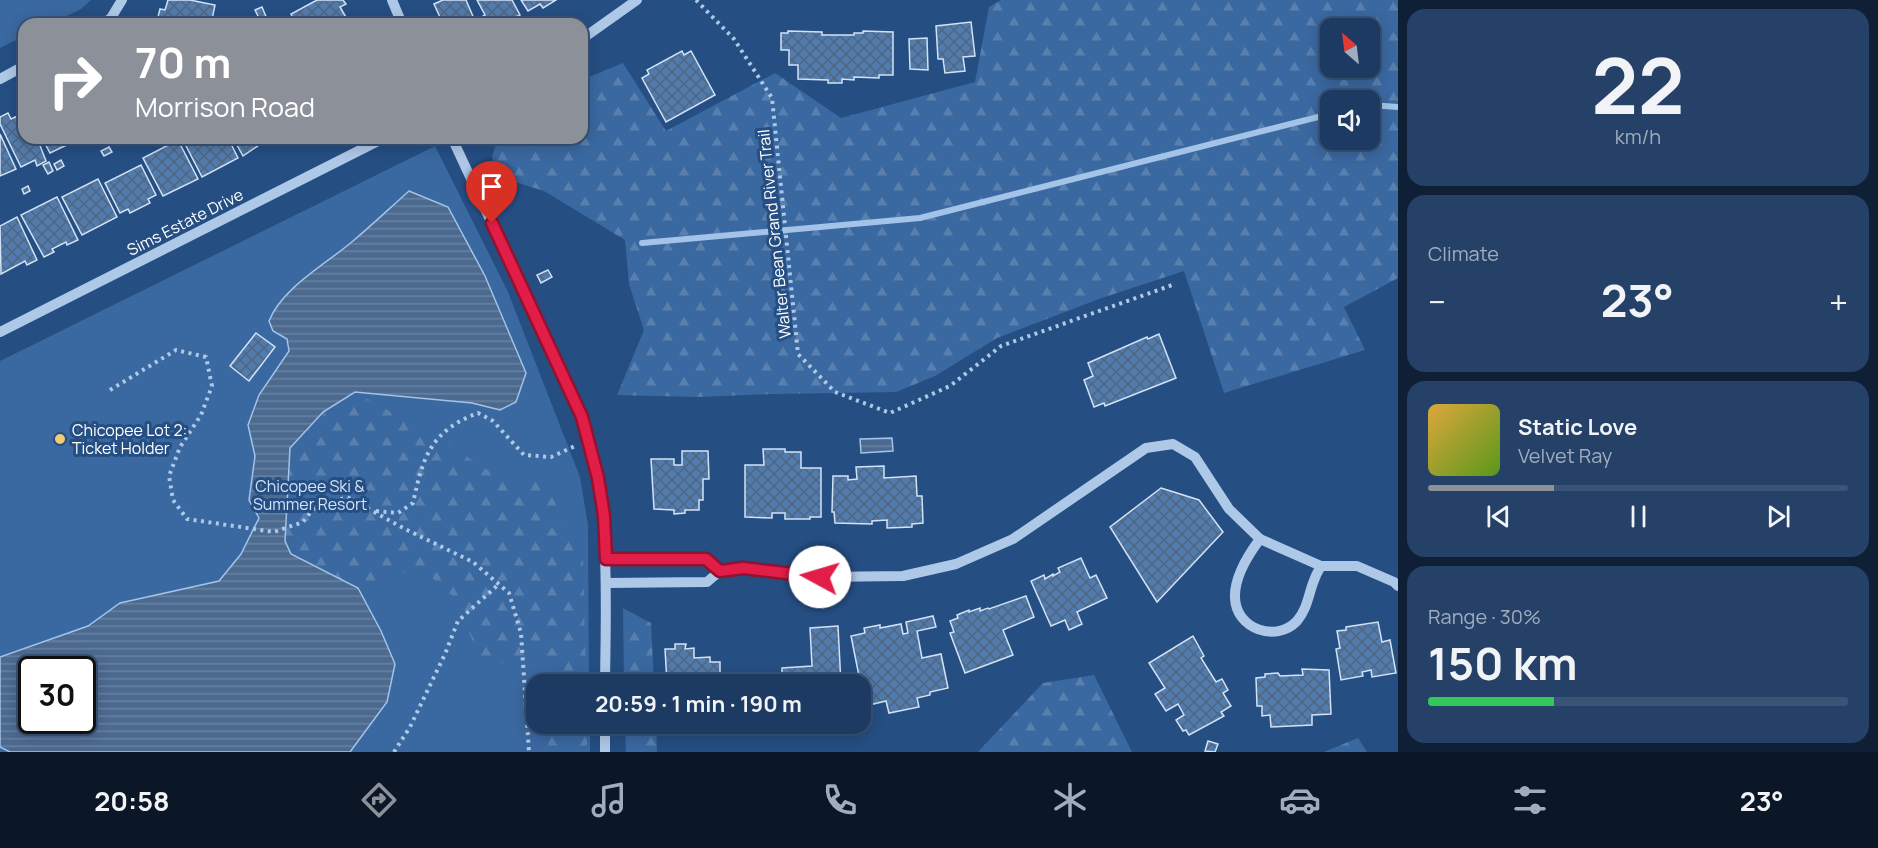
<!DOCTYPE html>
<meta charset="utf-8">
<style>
:root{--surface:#1c3a62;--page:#254168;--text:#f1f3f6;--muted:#a0adbe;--line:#3a5477;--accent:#8c9099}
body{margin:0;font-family:Manrope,sans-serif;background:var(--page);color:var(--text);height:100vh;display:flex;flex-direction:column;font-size:22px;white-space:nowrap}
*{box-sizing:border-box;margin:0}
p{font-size:20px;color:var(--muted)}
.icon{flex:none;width:33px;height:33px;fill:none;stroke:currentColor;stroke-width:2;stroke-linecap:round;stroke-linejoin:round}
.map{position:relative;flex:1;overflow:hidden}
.details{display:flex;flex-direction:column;gap:9px;padding:9px;background:#0f2036;width:480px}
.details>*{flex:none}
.banner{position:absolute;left:18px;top:18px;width:570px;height:126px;border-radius:18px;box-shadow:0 3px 15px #0003,0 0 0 2px var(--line);background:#8c9099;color:#fff;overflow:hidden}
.needle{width:39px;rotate:332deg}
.tools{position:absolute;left:1320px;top:18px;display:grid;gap:12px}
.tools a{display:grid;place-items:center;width:60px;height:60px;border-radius:12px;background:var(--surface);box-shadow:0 3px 15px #0003,0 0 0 2px var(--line);font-size:30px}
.speed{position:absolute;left:18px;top:656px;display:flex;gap:12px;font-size:30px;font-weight:700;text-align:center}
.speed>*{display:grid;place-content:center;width:78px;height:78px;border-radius:50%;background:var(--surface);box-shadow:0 3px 15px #0003,0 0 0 2px var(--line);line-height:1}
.speed .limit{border:3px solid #111;border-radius:9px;background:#fff;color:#111}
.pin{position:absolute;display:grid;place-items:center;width:51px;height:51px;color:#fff;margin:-62px -26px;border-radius:50% 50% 50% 0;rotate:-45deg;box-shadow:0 0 6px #0007}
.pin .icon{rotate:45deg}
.me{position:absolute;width:66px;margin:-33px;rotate:276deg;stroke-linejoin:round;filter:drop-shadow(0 0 4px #0008)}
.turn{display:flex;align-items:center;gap:21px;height:126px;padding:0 18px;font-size:27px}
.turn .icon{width:78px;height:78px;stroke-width:2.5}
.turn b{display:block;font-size:42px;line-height:51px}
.big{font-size:45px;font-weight:700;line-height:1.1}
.details .widget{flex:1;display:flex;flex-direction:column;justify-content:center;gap:9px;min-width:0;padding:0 21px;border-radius:18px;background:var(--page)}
.details .dial{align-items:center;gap:0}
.dial b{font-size:78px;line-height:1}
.song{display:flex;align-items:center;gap:18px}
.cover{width:72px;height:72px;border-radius:9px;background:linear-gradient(135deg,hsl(40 70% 55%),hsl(90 70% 35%))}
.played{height:6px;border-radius:3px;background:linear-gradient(90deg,var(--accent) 30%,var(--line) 30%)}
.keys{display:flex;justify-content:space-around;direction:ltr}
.heat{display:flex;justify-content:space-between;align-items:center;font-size:33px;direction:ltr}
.charge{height:9px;border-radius:4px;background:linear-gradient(90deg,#34c759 30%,var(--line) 0)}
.trip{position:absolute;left:526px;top:674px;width:345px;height:60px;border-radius:18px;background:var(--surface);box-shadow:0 3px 15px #0003,0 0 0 2px var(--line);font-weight:700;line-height:60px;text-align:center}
.tab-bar{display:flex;height:96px;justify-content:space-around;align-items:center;background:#0b1727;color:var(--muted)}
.tab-bar .icon{width:42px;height:42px}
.tab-bar .on{color:var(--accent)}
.tab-bar b{font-size:27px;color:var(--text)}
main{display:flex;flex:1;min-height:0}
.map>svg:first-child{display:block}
</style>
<main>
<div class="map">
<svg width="1398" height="752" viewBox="0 0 1398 752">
<defs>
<pattern id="forest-firs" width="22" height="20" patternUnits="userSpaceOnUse" patternTransform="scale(1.5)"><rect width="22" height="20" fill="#3a68a0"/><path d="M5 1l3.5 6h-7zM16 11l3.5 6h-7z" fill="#587fae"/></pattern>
<pattern id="water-rules" width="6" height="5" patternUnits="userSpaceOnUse" patternTransform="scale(1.5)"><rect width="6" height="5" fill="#4c6a90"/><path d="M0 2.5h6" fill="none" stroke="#6780a1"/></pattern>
<pattern id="building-cross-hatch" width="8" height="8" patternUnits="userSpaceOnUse" patternTransform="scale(1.5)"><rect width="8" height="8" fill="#527bad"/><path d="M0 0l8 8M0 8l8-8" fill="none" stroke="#4f6681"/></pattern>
</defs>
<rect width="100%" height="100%" fill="#254e83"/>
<g fill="#3a68a0" fill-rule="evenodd">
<polygon points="0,0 91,0 81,9 50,24 24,24 24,36 0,48"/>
<path d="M435,146L508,292L580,477L588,525L589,684H537V723H590V752H0V361ZM32,669H82V720H32Z"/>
</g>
<g fill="url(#forest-firs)" fill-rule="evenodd">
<path d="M1001,0H1398V278L1344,307L1365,350L1224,393L1184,271L1099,299L997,338L935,376L896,392L773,394L697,397L617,395L644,330L629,284L625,240L544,191L496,176L492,157L498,138H582V80L623,63L666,131L775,73L841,118L975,82L989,7ZM1370,28V68H1330V28ZM1330,100H1370V140H1330Z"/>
<polygon points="355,392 438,438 495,475 545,483 583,557 586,684 544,684 542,650 485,669 453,596 421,568 376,581 358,588 291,554 285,541 290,448 323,412"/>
<polygon points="623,608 651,623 654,684 624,684"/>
<polygon points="1094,675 1132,752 978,752 1043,683"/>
<polygon points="547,723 587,723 587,752 549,752"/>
<polygon points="625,723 656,723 657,752 626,752"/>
<polygon points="1358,738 1367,752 1324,752"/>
</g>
<g fill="url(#water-rules)" stroke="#a3c3e8" stroke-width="1.5" fill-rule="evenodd">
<path d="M409,191L448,207L485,276L526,373L516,402L500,410L472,403L355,392L323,412L290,448L285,541L291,554L358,588L381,631L395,664L387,702L350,752H10L0,747V657L88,626L120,603L219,581L241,554L259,518L249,500L255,456L248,425L259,395L289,351L287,339L273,331L269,321C282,288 326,264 353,241C372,225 390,208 409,191ZM32,669H82V720H32Z"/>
<polygon points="892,438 893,451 861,453 860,439"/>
</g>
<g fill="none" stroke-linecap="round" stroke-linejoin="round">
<g stroke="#a3c3e8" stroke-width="6">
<polyline points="1370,105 1398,107"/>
<polyline points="642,243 920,218 1330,114"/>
</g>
</g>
<g fill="url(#building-cross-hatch)" stroke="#d2e2f6" stroke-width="1.5">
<polygon points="168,0 190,0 215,5 211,24 172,24 157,21 160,9 165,10"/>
<polygon points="317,0 343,0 346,4 340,7 347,19 337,24 296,24 291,14"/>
<polygon points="443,0 466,0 475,21 477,20 479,24 443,24 434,4"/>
<polygon points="477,0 512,0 520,15 507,21 509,24 486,24 483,16 485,15"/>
<polygon points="521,0 556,0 543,8 540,4 528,11"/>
<polygon points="262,7 267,19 261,22 255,10"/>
<polygon points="440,18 443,24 433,24 432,22"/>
<polygon points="971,22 975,56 963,57 965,71 945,73 943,59 938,59 936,26"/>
<polygon points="788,31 822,32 822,35 854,35 854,33 863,33 863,31 893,32 893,75 879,75 879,78 854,77 854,80 842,79 842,83 828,83 828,80 798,79 798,65 789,65 789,50 781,50 781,33 788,33"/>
<polygon points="927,38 928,70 910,69 909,39"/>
<polygon points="682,51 684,55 691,51 715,95 666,122 642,78 649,74 647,70"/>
<polygon points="8,113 11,119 24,113 24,138 37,138 46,161 37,166 35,160 21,167 0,124 0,117"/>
<polygon points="0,134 16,169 0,176"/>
<polygon points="42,138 74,138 75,141 50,153"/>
<polygon points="182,138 228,138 238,158 202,177"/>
<polygon points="233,138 277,138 266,144 265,141 243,156"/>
<polygon points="178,140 198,179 163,196 143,158"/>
<polygon points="109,147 112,152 104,156 101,151"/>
<polygon points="61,160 64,166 57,170 54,164"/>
<polygon points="49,162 53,171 48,174 43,165"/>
<polygon points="141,165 156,195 148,199 150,203 130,213 128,209 120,213 105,183"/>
<polygon points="98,179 117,217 82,235 62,197"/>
<polygon points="28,186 30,191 24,194 22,189"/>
<polygon points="57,197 78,240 67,245 66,242 52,249 54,252 44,257 21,215"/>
<polygon points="17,217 37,260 27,265 25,261 1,274 0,226"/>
<polygon points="548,270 552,277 541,283 537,275"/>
<polygon points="256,333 275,347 249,381 230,366"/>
<polygon points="1159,334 1176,378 1105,406 1104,403 1094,407 1084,380 1093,376 1088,363 1147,337 1148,339"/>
<polygon points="763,449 785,449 785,452 801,452 801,468 821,468 821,517 810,517 810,519 785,519 785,513 772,513 772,518 745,517 745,465 764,465"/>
<polygon points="682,451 708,451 709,479 703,479 703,500 699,500 699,510 685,510 685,513 674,514 674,510 654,509 651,459 674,459 674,465 682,465"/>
<polygon points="884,466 884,478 916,476 917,496 922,496 923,523 912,524 912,527 887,528 887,520 872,521 872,524 835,523 834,512 832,512 833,476 848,476 848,480 857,479 856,467"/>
<polygon points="1161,488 1199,500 1223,532 1157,602 1110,527"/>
<polygon points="1081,558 1090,578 1096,575 1107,598 1077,612 1082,624 1069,630 1065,620 1051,626 1031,581 1044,575 1045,579 1053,574 1053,576 1060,572 1058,568"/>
<polygon points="1026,596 1034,617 1003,630 1013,655 965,673 950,633 954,632 950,621 958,618 957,615 969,610 969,612 980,608 980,611 988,608 989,609"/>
<polygon points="933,616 936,627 917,631 922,658 941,654 948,688 930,692 930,695 917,698 919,707 889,713 886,701 865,706 851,636 865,633 864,628 880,625 880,628 901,624 903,634 908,633 906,622"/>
<polygon points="1378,622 1382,642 1390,640 1396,673 1372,677 1371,670 1362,672 1363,676 1341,680 1336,649 1340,648 1337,631 1346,630 1346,627"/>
<polygon points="838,626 841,684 758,684 758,677 782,675 782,668 812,666 810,628"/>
<polygon points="1193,636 1204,656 1201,658 1216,682 1222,679 1228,690 1223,693 1231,706 1221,712 1224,716 1189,735 1186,730 1183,731 1176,720 1184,715 1178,704 1166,711 1155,694 1165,688 1149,663"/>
<polygon points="675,644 686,644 685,649 694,648 694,658 710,657 710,662 720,662 720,675 731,676 731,684 667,683 665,649 675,649"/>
<polygon points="1302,669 1329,670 1331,714 1312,715 1312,725 1271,727 1270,715 1262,716 1262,706 1257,706 1256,678 1265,677 1265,674 1278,673 1280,676 1303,675"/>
<polygon points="760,723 802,723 802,725 761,727"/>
<polygon points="818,723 841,723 842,730 819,731"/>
<polygon points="1208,741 1218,744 1215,752 1205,751"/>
</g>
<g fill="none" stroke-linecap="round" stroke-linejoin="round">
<g stroke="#aec8e7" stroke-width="4" stroke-dasharray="3 4.5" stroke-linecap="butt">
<polyline points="696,0 734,39 772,98 798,354 835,392 890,413 950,386 1001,346 1175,284"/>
<polyline points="110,390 176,350 206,357 212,386 201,415 180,447 169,476 173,500 187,519 274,532 303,522 313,509 347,497 405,529 473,562 509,593 521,633 529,752"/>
<path d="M376,511L398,513L413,503C423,456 431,431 478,413L493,421L524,455L551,457L575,446"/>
<polyline points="394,752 410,727 445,654 458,621 499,584"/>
</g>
<g stroke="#aec8e7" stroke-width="10">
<polyline points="392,0 402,24"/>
<polyline points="103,24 111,18 122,0"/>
<polyline points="582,39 637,0"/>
<polyline points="0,79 24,66"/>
<path d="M452,138L582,417C611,507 606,590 605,684"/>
<polyline points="0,332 384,138"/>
<path d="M1260,539C1248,555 1234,577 1235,598C1236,629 1276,643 1297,621C1307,609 1308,597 1313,583C1315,577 1318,571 1321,566"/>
<polyline points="606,559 706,559 720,571"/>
<polyline points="606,583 707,582 720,571 743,568 820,577 903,576 956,564 1013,539 1146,448 1173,444 1195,457 1229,509 1260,539 1321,566 1357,566 1394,582 1398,586"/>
<polyline points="605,752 605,723"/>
</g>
</g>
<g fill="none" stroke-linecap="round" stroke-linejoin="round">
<g stroke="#92132f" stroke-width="15">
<polyline id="route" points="492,223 582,417 598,478 604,516 606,559 706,559 720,571 743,568 820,577"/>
</g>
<use href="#route" stroke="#e11d48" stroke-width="10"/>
</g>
<circle fill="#f1cc73" stroke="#254e83" stroke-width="2" cx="60" cy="439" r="6"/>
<g text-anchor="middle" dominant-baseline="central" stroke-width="6" stroke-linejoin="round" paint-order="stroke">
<g font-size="16" fill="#fff" stroke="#254e83">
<text transform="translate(185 222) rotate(-27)">Sims Estate Drive</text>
<text transform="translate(774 234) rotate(-96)">Walter Bean Grand River Trail</text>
</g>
<g font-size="16" fill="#fff" stroke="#254e83" text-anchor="start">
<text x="72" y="430">Chicopee Lot 2:<tspan x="72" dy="18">Ticket Holder</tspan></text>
</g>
<g font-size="16" fill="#d2e2f6" stroke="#254e83">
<text x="310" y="486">Chicopee Ski &amp;<tspan x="310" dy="18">Summer Resort</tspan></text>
</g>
</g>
</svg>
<div class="tools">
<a><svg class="needle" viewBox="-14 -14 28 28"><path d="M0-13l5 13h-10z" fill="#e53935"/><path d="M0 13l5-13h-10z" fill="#a0adbe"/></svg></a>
<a><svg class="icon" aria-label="sound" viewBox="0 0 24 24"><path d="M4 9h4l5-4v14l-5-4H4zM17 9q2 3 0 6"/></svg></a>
</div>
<div class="speed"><div class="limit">30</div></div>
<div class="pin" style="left:492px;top:223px;background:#d93025"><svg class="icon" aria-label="arrive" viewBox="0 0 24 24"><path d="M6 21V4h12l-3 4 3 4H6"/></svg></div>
<svg class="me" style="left:820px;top:577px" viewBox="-20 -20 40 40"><circle r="19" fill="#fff"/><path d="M0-13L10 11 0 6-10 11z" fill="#e11d48"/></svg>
<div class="trip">20:59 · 1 min · 190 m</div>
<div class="banner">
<div class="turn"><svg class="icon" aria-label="right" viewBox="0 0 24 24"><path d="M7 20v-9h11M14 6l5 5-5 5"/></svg><div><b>70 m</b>Morrison Road</div></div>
</div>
</div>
<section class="details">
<div class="widget dial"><b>22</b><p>km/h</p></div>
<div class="widget"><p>Climate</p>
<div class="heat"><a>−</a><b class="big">23°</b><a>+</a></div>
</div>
<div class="widget">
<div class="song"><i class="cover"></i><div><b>Static Love</b><p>Velvet Ray</p></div></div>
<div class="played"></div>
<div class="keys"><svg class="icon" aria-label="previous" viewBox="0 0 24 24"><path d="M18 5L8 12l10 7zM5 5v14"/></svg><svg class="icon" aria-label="pause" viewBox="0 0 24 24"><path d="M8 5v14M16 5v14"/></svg><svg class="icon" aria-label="next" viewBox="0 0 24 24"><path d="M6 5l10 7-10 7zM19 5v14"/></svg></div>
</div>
<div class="widget"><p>Range · 30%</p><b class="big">150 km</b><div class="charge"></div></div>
</section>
</main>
<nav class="tab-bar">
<b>20:58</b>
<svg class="icon on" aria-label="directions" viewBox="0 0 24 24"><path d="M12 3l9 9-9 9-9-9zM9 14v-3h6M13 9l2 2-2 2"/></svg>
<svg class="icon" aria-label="music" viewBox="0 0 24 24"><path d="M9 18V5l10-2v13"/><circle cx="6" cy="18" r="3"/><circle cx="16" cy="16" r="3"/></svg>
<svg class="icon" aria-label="phone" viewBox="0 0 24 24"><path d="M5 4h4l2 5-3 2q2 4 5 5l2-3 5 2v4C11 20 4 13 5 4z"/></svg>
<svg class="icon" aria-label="climate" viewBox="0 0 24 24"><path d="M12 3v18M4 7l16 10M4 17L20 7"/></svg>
<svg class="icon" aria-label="car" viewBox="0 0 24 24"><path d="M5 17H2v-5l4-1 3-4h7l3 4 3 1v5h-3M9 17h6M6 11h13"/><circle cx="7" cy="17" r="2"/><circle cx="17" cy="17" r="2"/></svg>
<svg class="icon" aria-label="filters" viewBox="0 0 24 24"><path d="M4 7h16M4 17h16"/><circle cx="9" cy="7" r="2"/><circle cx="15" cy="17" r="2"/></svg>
<b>23°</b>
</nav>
